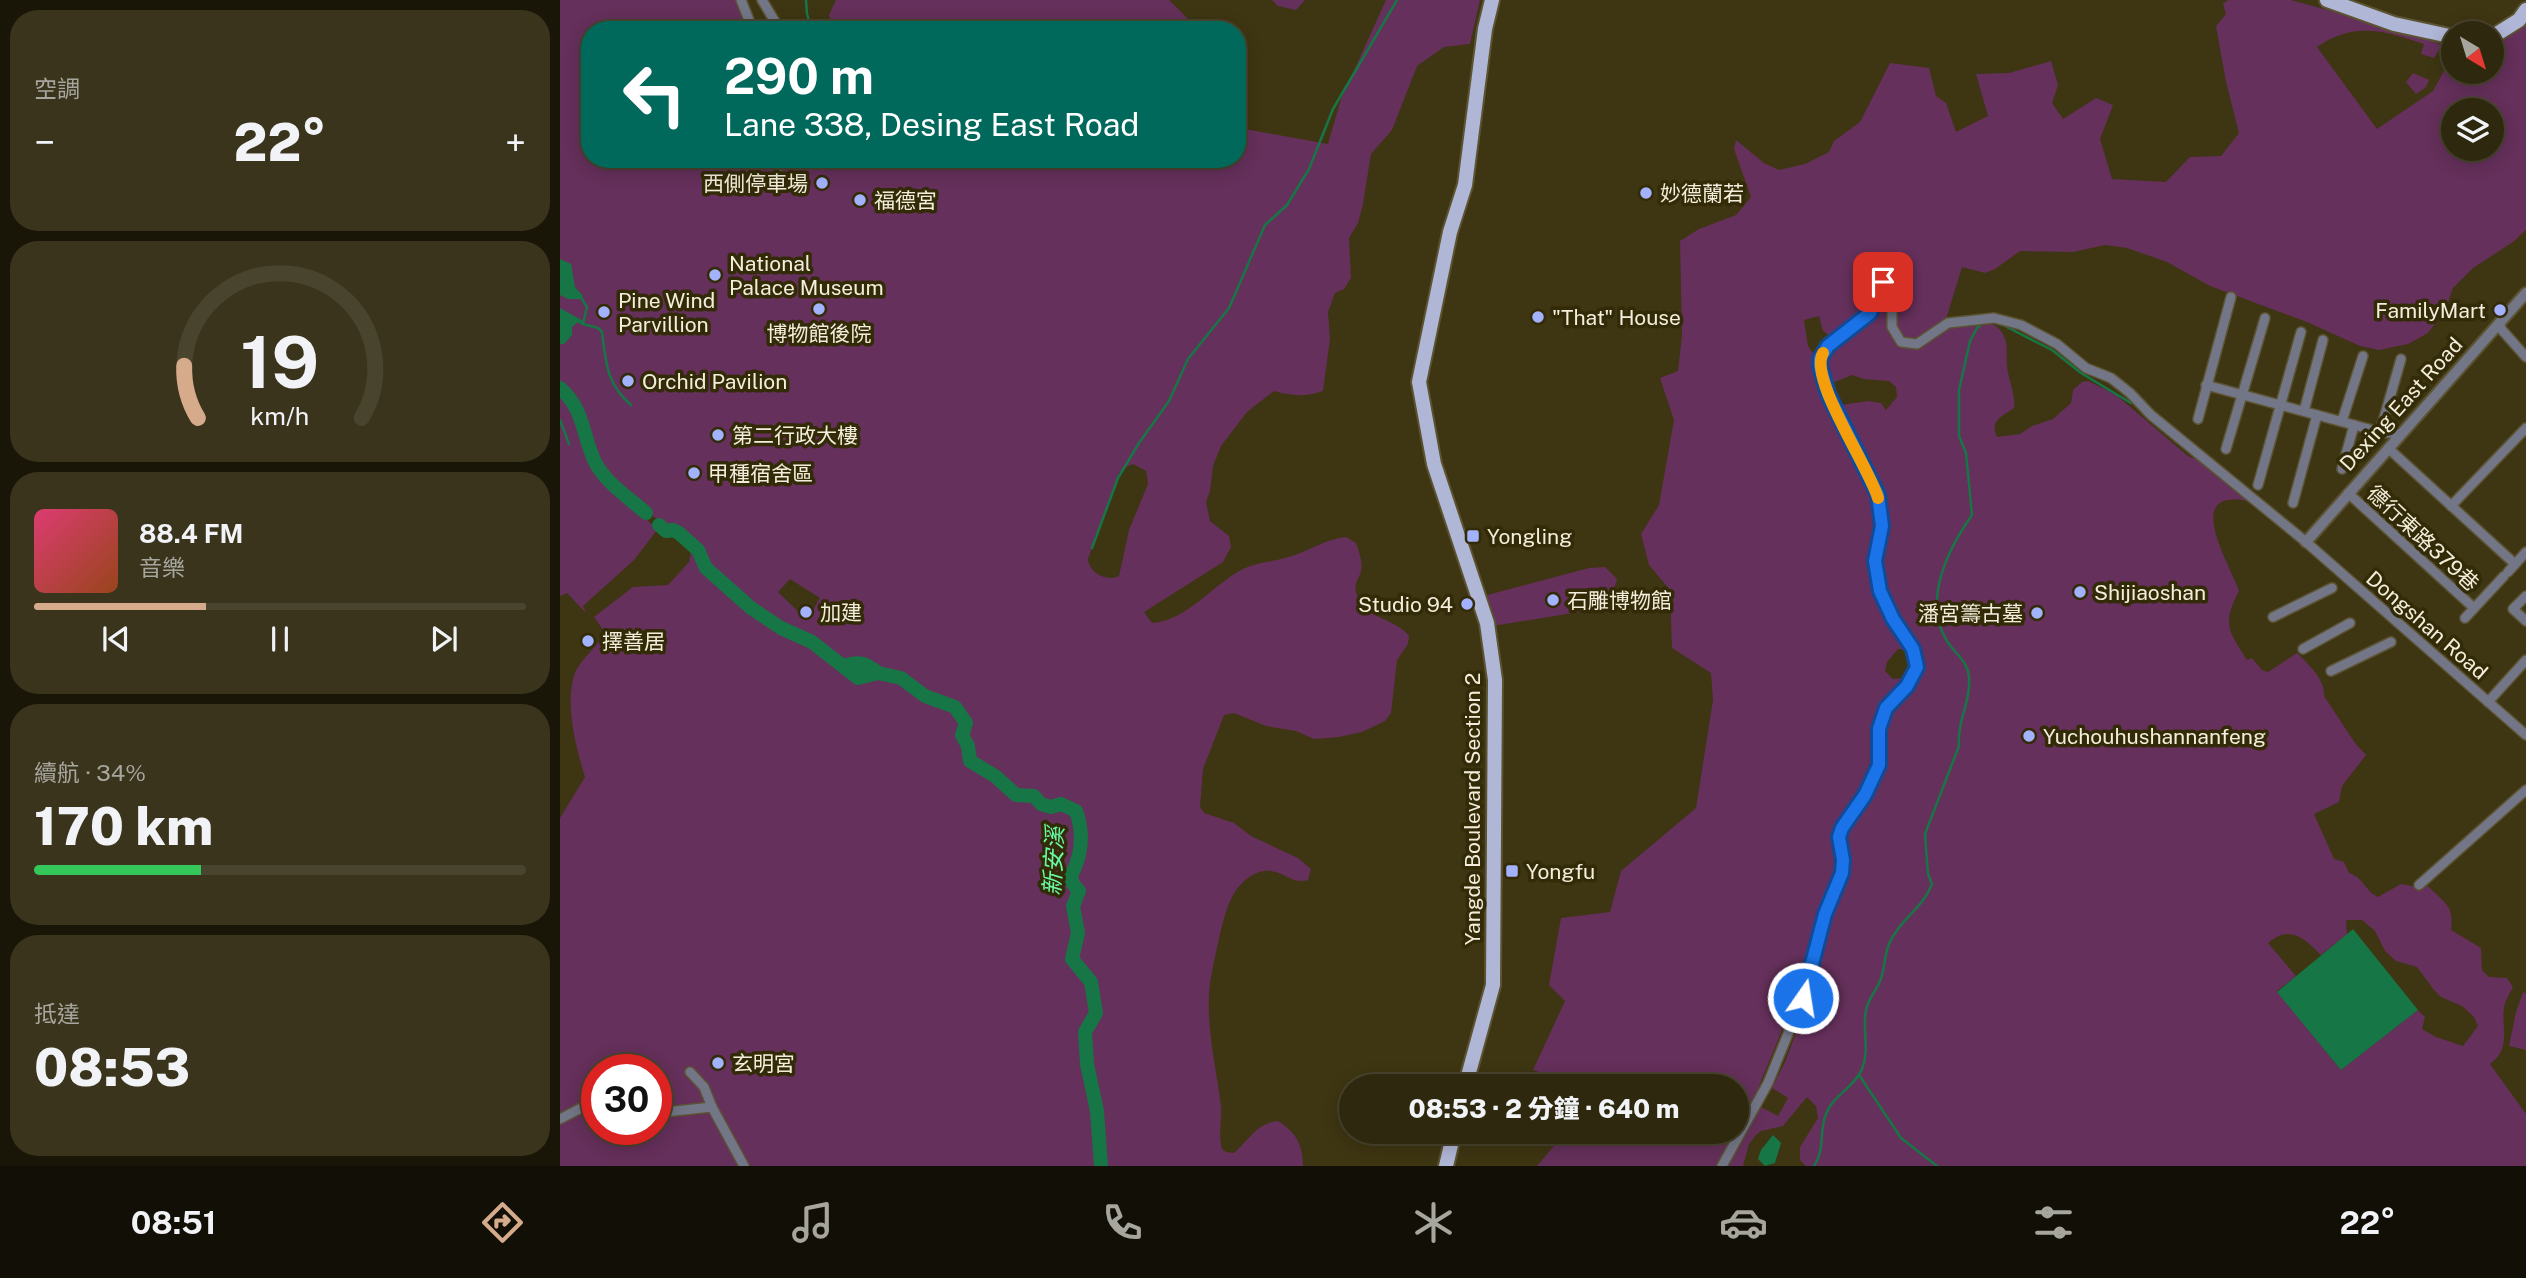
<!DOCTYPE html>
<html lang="zh-TW">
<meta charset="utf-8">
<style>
:root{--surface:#2e280e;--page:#3a341c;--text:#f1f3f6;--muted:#a7a69e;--line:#49442e;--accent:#d6ab8b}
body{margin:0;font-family:"Public Sans","Noto Sans TC",sans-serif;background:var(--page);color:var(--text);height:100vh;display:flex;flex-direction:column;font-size:26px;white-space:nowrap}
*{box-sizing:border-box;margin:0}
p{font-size:23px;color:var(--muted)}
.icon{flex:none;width:38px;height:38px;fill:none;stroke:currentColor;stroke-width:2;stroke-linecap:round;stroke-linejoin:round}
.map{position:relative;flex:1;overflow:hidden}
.drawer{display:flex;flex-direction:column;gap:10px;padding:10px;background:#191608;width:560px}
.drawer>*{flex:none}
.banner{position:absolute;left:21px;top:21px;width:665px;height:147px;border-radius:28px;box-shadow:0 4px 18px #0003,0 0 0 2px var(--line);background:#00695c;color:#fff;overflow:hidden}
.needle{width:46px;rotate:142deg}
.tools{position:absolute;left:1881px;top:21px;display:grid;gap:14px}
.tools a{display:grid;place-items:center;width:63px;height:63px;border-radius:50%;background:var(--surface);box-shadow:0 4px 18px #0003,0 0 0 2px var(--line);font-size:35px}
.speed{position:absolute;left:21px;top:1054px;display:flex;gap:14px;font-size:35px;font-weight:700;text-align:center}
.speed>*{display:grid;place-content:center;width:91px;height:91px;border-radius:50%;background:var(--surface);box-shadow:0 4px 18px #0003,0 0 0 2px var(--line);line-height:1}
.speed .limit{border:10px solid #d22;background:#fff;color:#111}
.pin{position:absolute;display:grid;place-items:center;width:60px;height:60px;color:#fff;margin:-30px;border-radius:14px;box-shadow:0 4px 10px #0006}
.me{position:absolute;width:77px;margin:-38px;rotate:13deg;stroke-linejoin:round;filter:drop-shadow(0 0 5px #0008)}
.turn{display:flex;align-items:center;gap:24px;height:147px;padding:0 28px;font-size:32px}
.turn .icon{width:91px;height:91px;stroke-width:2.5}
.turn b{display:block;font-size:49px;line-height:60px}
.big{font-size:52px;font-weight:800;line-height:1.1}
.drawer .card{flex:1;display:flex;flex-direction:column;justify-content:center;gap:10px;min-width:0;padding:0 24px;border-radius:28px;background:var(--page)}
.drawer .dial{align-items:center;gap:0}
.dial svg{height:182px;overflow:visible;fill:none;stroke:var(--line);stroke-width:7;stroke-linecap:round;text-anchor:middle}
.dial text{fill:var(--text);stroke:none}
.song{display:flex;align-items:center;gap:21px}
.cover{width:84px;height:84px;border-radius:10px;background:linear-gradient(135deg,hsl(340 70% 55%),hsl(20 70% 35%))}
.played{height:7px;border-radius:4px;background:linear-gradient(90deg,var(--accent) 35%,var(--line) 35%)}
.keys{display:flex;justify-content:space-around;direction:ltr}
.heat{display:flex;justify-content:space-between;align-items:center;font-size:38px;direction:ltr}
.charge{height:10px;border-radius:5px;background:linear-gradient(90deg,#34c759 34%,var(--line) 0)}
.trip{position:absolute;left:779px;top:1074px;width:410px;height:70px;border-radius:35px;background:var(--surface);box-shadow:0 4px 18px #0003,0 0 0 2px var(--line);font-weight:800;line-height:70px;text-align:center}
.tab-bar{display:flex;height:112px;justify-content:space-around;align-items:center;background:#121006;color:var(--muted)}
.tab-bar .icon{width:49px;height:49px}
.tab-bar .on{color:var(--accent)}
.tab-bar b{font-size:32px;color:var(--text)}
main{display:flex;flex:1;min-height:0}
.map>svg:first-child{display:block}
</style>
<main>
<section class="drawer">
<div class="card"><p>空調</p>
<div class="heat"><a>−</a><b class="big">22°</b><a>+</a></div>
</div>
<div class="card dial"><svg viewBox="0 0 100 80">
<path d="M14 69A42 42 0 1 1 86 69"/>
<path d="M14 69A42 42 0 0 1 8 46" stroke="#d6ab8b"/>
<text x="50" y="56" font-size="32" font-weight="700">19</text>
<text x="50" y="72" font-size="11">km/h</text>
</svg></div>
<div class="card">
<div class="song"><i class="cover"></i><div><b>88.4 FM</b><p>音樂</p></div></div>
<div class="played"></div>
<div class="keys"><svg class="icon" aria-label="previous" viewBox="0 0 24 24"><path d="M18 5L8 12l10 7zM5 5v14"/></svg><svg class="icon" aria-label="pause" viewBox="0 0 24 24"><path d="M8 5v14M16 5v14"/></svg><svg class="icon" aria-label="next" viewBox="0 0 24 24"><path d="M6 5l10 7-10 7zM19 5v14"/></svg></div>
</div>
<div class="card"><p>續航 · 34%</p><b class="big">170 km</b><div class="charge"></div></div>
<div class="card"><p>抵達</p><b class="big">08:53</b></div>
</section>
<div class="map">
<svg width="1966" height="1166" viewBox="0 0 1966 1166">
<rect width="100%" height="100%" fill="#3e3512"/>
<g fill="#65305b" fill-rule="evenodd">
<path d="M0,0H178L190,30H30V159H677V99L685,129L768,144L781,99L826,0H920L910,44L884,47L857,66L832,130L811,154L803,204L798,223L789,238L791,278L784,289L775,293L768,312L770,339L763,391C746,397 731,396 714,391L687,412L661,446L653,466L650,491L646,502L650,521L669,536L671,547L663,562L584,612L592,623C627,621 653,584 683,569C697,562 711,562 725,558C746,553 764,539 786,537L796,543C799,552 803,562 801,571C799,579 794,583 796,592C804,620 834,617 849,636L848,644L837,660L831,713L825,721L802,732L779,737L754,739L736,731L706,726L674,713L664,715L643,769L640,807L644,813L674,823L691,836L738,858L751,869L748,880C728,887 718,858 688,878C671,890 666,911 661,930C657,947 653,965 650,983C645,1024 656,1065 661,1106C662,1120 658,1135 662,1149L666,1152L674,1153C689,1140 697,1123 718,1121C736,1132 743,1145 743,1166H0V818L25,777C16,748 4,703 15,673C19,662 38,644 46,634L34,617L73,587L108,585L129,562L133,540L116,525L104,526C84,507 55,487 41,463C25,434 33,408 0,387ZM573,464L586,471L588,484L569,530L559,576C547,582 529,573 528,559L559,473L564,468ZM230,579L260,598L247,620L218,592ZM37,1069H96V1129H37Z"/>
<polygon points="276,0 609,0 639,30 273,30 269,15"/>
<polygon points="712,0 745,0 736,10 718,6"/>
<path d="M1668,0H1731L1840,30L1882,45L1874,58L1861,54L1864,44C1825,31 1794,21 1757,47L1817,129L1873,91L1891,58L1892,49L1894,72H1932V45L1966,22V230L1953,242L1913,268L1893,288L1885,310L1868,333L1848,344L1819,350L1800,346L1747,322L1650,286L1607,262L1567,248L1545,245L1513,252L1460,251L1435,269L1425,273L1402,267L1387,316L1360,340C1348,340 1341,339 1335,328L1334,286L1320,281L1306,311L1273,338L1263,331L1259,316L1244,320L1248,346L1253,353L1255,369L1269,406L1314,502L1316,519L1312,554L1318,596L1330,622L1350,647L1349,650L1338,649L1327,662L1325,671L1333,679L1344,678L1346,681L1324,704L1316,765L1277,836V868L1243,979L1190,1108L1176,1132V1087H1003L1000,1079L973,1070L1005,1001L989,985L1001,918L1050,912L1061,871L1136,808L1153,700L1151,673L1112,648L1110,590L1089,565L1081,534L1099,505L1114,420L1100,378L1118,371L1122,335L1120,241L1139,229L1176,215L1191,197L1174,149L1176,140L1204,163L1219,170L1245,164L1269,152L1274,141L1300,122L1330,63L1369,68L1376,96L1386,103L1396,132L1428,116L1416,74L1449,73L1491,61L1498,85L1492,103L1503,119L1536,98L1553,105L1540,139L1552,179L1606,182L1630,157L1661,156L1679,133L1666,82L1656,26L1666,14L1663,4ZM1894,110H1932V149H1894Z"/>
<polygon points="1853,73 1869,80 1866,87 1856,94 1846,82"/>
<path d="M1328,284C1328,297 1325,330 1334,339C1337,344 1344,345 1349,347C1370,337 1433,301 1445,339C1448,347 1446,357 1447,366C1448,379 1456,395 1454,408C1443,416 1429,420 1437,437L1460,434L1472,426L1493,419L1511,403L1513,390L1522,382L1528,381L1555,394L1628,456L1643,462L1688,499L1687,501C1621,488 1671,566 1679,591C1662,624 1668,630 1687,660L1692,658L1702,670L1708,672L1737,653C1749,665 1765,679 1764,696L1795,743L1806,755L1782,786L1779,802L1754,814L1774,859L1784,862L1789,873C1803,877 1805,891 1818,897L1841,884L1862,888L1868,886C1885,904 1894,904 1891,930L1921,948L1922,970L1929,977L1947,978L1953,987C1950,993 1945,1001 1944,1008C1941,1029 1952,1048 1930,1064L1966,1114V1166H1246L1240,1160V1147L1258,1118L1256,1106L1247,1097L1223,1126L1201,1131L1196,1135L1189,1144L1183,1166H1166L1201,1107L1218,1116L1228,1098L1212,1088L1225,1062L1252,990L1261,944L1278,889L1283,837L1323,764L1321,731L1329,710L1357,679L1362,670V657L1358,646L1342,627L1323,589L1319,555L1325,533L1327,517L1323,497L1281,410V405L1308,401L1321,403L1326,410L1337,397L1336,387L1329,381L1304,379L1292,375L1270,384C1252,341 1290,344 1311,317C1317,309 1319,296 1323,286ZM1786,920H1802L1815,931L1825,951L1836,961L1857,967L1874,990L1881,997L1902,1006L1914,1017L1918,1026L1903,1046L1876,1037L1862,1029L1865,1017L1858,1010L1781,1070L1717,991L1736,976L1708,943C1730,924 1744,938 1761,955L1787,934Z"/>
<path d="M0,395C22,413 19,440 32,463C44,485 79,510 97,530L74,560L23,606L26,613L7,593L0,596Z"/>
<polygon points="1045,567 1057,579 1049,607 933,626 927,595 1029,568"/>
<polygon points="1963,992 1966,994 1966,1050 1949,1046 1956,1012"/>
<polygon points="1006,1132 1176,1132 1156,1166 977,1166"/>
</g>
<g fill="#177646">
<polygon points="0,259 11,264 15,287 23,296 21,299 8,299 0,295"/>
<polygon points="0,308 25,322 22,325 18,322 12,327 12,335 4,344 0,344"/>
<polygon points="1793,929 1858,1010 1781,1070 1717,992"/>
<polygon points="1213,1135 1221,1143 1215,1163 1205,1166 1198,1159 1201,1150"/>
</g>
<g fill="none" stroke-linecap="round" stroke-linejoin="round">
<g stroke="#177646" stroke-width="2.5">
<polyline points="246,0 247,14 252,30"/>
<path d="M20,296L27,307L23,324L38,328L42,332C46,363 46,383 71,405"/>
<polyline points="1443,325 1492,350 1521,373 1571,403"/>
<polyline points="0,420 9,444"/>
<polyline points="532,548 558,478 579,443 609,401 628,359 669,308 705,225 727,205 749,169 773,109 837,0"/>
<polyline points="1299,1075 1341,1138 1377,1166"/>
<path d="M1254,1166C1265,1151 1259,1131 1266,1114C1273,1095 1294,1088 1302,1069C1310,1050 1302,1029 1306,1010C1308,999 1316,991 1320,981C1325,970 1324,956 1329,944C1339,920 1363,908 1372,884L1368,874L1365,834L1399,746C1397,720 1411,702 1409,677C1408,661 1395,654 1387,641C1362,601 1388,549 1412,515L1406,453L1399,436V390L1410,341L1417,328L1423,323"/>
</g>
<g stroke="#177646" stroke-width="14">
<path d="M0,388C25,410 22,435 35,462C45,482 69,498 86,513"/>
<path d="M99,525L106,531L113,530L119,533L138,550L146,568L191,608L221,628L252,642L298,678L318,673L341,678L365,696L395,707L406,723L402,735L408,746L410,761L435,776L456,795L474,796L481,804L491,807L501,804L516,811C524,833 522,855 511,876L513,884L519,891L513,906L518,933L512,959L531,982L536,1013L525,1032L527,1064L537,1111L541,1166"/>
<path d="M283,666C299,661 305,662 318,673"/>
</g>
<g stroke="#5b5332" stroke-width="12">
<g id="minor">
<polyline points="181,0 193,30"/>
<polyline points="202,0 220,30"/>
<polyline points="218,159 218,167"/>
<polyline points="1939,323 1942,330 1966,357"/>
<polyline points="1646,385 1820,432 1840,434"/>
<polyline points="1744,411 1763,340"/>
<polyline points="1638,419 1671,297"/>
<polyline points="1782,421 1803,356"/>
<polyline points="1820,432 1841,359"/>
<polyline points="1828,448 1955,564"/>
<polyline points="1666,449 1705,318"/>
<polyline points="1782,469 1794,425"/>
<polyline points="1698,485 1741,332"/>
<polyline points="1788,493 1914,608"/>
<polyline points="1733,503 1757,415"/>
<polyline points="1891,506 1966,428"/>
<polyline points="1948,572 1966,552"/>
<polyline points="1966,596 1953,609 1966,621"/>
<polyline points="1713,617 1772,588"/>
<polyline points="1905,618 1944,576"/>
<polyline points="1743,649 1790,623"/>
<polyline points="1771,671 1831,642"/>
<polyline points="1928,702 1966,660"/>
<polyline points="1859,885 1966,790"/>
<polyline points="130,1072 144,1087 152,1107 184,1166"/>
<polyline points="96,1113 152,1107"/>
<polyline points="0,1119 23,1107 37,1106"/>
<polyline points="1162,1166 1208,1083 1243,997 1265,914 1282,873 1283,860 1279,837 1282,828 1305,795 1319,765 1319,729 1326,708 1347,686 1357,667 1354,649 1333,619 1320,591 1315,561 1322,526 1318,495 1268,394 1260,366 1260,359 1268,347 1310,313 1323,282 1330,282 1332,287 1332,327 1341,342 1357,344 1388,323 1434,318 1461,325 1497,344 1526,368 1551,378 1570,393 1591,415 1746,542 1966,735"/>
</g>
</g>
<g stroke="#5b5332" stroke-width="14">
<polyline id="tertiary" points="1746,542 1966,293"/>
</g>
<g stroke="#5b5332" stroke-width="18">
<g id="primary">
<polyline points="1767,0 1834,24 1894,37"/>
<polyline points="1932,37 1959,20 1966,10"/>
<polyline points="905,1087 933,985 935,680 927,623 874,464 859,382 890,232 905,185 925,29 932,0"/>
<polyline points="886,1166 894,1132"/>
</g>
</g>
<use href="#minor" stroke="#737686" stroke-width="9"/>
<use href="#tertiary" stroke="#737686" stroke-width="10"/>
<use href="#primary" stroke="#b0b7d6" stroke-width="14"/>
</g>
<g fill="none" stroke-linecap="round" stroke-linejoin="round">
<g stroke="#114b97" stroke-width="18">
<polyline id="route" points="1243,998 1265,914 1282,873 1283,860 1279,837 1282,828 1305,795 1319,765 1319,729 1326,708 1347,686 1357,667 1353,649 1333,619 1320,591 1315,561 1322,526 1318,495 1268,394 1260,366 1260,359 1268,346 1310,313 1323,282"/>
</g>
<use href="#route" stroke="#1a73e8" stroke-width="12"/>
<path stroke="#f59e0b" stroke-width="12" d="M1263,353C1248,378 1309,467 1318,498"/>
</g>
<g fill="#a3b2fd" stroke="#332b07" stroke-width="2.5">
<circle cx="262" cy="183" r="7"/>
<circle cx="1086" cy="193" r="7"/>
<circle cx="300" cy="200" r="7"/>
<circle cx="155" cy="275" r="7"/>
<circle cx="259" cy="309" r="7"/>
<circle cx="1940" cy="310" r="7"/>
<circle cx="44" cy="312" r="7"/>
<circle cx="978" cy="317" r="7"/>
<circle cx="68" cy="381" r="7"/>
<circle cx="158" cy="435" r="7"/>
<circle cx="134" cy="473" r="7"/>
<rect x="906" y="529" width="14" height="14" rx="3.5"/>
<circle cx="1520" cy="592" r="7"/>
<circle cx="993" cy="600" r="7"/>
<circle cx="907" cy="604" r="7"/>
<circle cx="246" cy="612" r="7"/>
<circle cx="1477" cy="613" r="7"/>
<circle cx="28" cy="641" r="7"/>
<circle cx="1469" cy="736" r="7"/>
<rect x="945" y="864" width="14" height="14" rx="3.5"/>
<circle cx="158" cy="1063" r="7"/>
</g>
<g text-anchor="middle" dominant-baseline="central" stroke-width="7" stroke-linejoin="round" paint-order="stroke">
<g font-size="21" fill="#f3eedb" stroke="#332b07" text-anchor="start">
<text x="248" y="183" text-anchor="end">西側停車場</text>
<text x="1100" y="193">妙德蘭若</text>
<text x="314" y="200">福德宮</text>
<text x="169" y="263">National<tspan x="169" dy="24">Palace Museum</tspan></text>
<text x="58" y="300">Pine Wind<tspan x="58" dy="24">Parvillion</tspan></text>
<text x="1926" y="310" text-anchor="end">FamilyMart</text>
<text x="992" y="317">"That" House</text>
<text x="259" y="333" text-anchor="middle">博物館後院</text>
<text x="82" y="381">Orchid Pavilion</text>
<text x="172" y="435">第二行政大樓</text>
<text x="148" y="473">甲種宿舍區</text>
<text x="927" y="536">Yongling</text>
<text x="1534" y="592">Shijiaoshan</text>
<text x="1007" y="600">石雕博物館</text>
<text x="893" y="604" text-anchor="end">Studio 94</text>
<text x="260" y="612">加建</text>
<text x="1463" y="613" text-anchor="end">潘宮籌古墓</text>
<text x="42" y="641">擇善居</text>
<text x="1483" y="736">Yuchouhushannanfeng</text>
<text x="966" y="871">Yongfu</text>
<text x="172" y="1063">玄明宮</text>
</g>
<g font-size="21" fill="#f3eedb" stroke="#332b07">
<text transform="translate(1841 404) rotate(-48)">Dexing East Road</text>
<text transform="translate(1863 538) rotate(43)">德行東路379巷</text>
<text transform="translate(1867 625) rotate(41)">Dongshan Road</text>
<text transform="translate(912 809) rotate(-90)">Yangde Boulevard Section 2</text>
</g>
<g font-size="23" font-style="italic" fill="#67faa5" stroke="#332b07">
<text transform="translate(493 861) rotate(-87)">新安溪</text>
</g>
</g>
</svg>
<div class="tools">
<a><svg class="needle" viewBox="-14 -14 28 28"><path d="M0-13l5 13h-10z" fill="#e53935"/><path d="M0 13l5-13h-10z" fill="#a7a69e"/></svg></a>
<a><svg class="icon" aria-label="layers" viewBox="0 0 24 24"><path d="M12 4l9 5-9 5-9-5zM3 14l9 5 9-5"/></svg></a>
</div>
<div class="speed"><div class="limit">30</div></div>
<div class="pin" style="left:1323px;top:282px;background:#d93025"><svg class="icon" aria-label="arrive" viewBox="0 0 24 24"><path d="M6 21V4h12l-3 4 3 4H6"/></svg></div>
<svg class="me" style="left:1243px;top:998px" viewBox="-20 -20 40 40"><circle r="17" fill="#1a73e8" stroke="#fff" stroke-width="3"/><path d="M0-11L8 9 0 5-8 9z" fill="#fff"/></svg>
<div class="trip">08:53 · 2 分鐘 · 640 m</div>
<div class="banner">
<div class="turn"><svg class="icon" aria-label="left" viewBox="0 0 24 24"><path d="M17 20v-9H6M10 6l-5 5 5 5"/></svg><div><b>290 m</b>Lane 338, Desing East Road</div></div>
</div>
</div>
</main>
<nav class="tab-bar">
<b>08:51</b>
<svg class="icon on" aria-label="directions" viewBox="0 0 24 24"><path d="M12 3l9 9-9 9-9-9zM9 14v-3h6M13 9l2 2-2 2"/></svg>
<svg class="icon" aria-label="music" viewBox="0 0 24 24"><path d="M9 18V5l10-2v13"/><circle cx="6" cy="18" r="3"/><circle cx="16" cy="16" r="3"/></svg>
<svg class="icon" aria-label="phone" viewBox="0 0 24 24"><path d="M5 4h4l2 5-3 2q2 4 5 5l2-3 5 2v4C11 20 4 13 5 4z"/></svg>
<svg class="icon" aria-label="climate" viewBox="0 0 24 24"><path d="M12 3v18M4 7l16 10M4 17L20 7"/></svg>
<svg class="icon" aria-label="car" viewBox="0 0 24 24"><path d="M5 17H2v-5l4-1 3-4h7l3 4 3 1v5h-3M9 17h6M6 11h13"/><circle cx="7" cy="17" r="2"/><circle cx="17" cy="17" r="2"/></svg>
<svg class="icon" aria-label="filters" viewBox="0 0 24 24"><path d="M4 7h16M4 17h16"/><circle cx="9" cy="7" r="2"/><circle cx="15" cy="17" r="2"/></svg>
<b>22°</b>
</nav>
